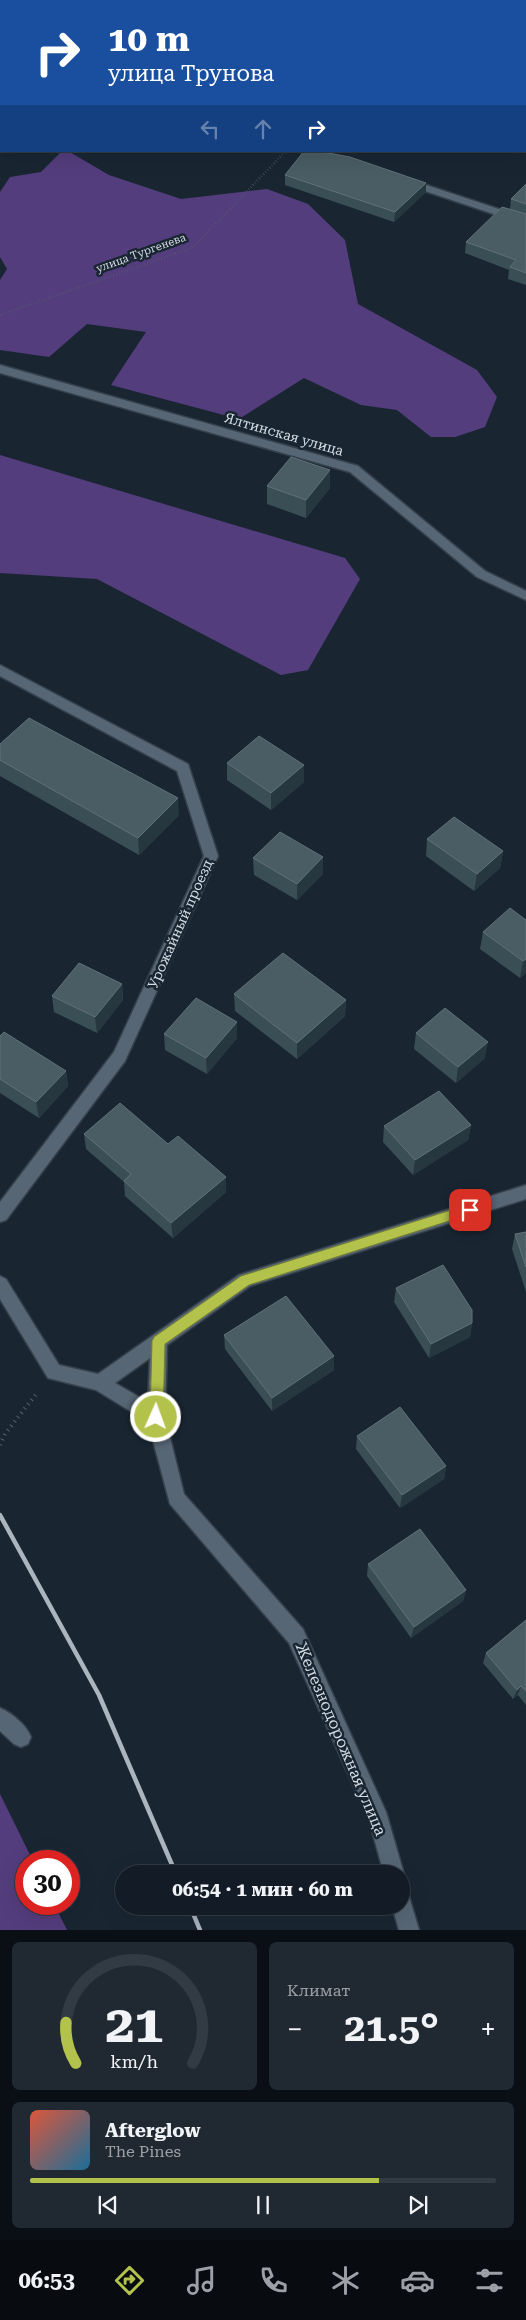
<!DOCTYPE html>
<html lang="ru">
<meta charset="utf-8">
<style>
:root{--surface:#131c26;--page:#202932;--text:#f1f3f6;--muted:#9da1a7;--line:#323a43;--accent:#b3c24b}
body{margin:0;font-family:"Roboto Serif",serif;background:var(--page);color:var(--text);height:100vh;display:flex;flex-direction:column;font-size:19px;white-space:nowrap}
*{box-sizing:border-box;margin:0}
p{font-size:16px;color:var(--muted)}
.icon{flex:none;width:28px;height:28px;fill:none;stroke:currentColor;stroke-width:2;stroke-linecap:round;stroke-linejoin:round}
.map{position:relative;height:1930px;overflow:hidden}
.drawer{display:flex;flex-direction:column;gap:12px;padding:12px;background:#0a0f15;flex:1}
.drawer>*{flex:none}
.hud{position:absolute;left:0px;top:0px;width:526px;height:152px;box-shadow:0 5px 20px #0002,0 0 0 1px var(--line);background:#1a4fa0;color:#fff;overflow:hidden}
.speed{position:absolute;left:15px;top:1850px;display:flex;gap:10px;font-size:25px;font-weight:700;text-align:center}
.speed>*{display:grid;place-content:center;width:65px;height:65px;border-radius:50%;background:var(--surface);box-shadow:0 5px 20px #0002,0 0 0 1px var(--line);line-height:1}
.speed .limit{border:8px solid #d22;background:#fff;color:#111}
.pin{position:absolute;display:grid;place-items:center;width:42px;height:42px;color:#fff;margin:-21px;border-radius:10px;box-shadow:0 2px 8px #0006}
.me{position:absolute;width:55px;margin:-28px;rotate:2deg;stroke-linejoin:round;filter:drop-shadow(0 0 4px #0008)}
.turn{display:flex;align-items:center;gap:18px;height:105px;padding:0 25px;font-size:22px}
.turn .icon{width:65px;height:65px;stroke-width:2.5}
.turn b{display:block;font-size:35px;line-height:42px}
.lanes{display:flex;align-items:center;height:48px;padding:0 25px;background:#0003;justify-content:center;gap:25px;direction:ltr}
.lanes .off{opacity:.35}
.big{font-size:38px;font-weight:700;line-height:1.1}
.drawer .tile{flex:1;display:flex;flex-direction:column;justify-content:center;gap:8px;min-width:0;padding:0 18px;border-radius:8px;background:var(--page)}
.drawer .dial{align-items:center;gap:0}
.dial svg{height:130px;overflow:visible;fill:none;stroke:var(--line);stroke-width:7;stroke-linecap:round;text-anchor:middle}
.dial text{fill:var(--text);stroke:none}
.song{display:flex;align-items:center;gap:15px}
.cover{width:60px;height:60px;border-radius:8px;background:linear-gradient(135deg,hsl(10 70% 55%),hsl(200 70% 35%))}
.played{height:5px;border-radius:2px;background:linear-gradient(90deg,var(--accent) 75%,var(--line) 75%)}
.keys{display:flex;justify-content:space-around;direction:ltr}
.heat{display:flex;justify-content:space-between;align-items:center;font-size:28px;direction:ltr}
.drawer .tiles{flex:1;display:grid;gap:12px;grid-template-columns:1fr 1fr}
.tile:last-child{grid-column:span 2}
.trip{position:absolute;left:115px;top:1865px;width:295px;height:50px;border-radius:25px;background:var(--surface);box-shadow:0 5px 20px #0002,0 0 0 1px var(--line);font-weight:700;line-height:50px;text-align:center}
.dock{display:flex;height:80px;justify-content:space-around;align-items:center;background:#080b0f;color:var(--muted)}
.dock .icon{width:35px;height:35px}
.dock .current{color:var(--accent)}
.dock b{font-size:22px;color:var(--text)}
.map>svg:first-child{display:block}
</style>
<div class="map">
<svg width="526" height="1930" viewBox="0 0 526 1930">
<rect width="100%" height="100%" fill="#192632"/>
<g fill="#543d7d">
<polygon points="62,151 68,151 109,175 181,199 267,189 308,204 345,240 358,304 477,370 497,397 485,427 455,437 431,437 397,410 361,405 304,378 239,419 111,385 146,332 87,324 49,357 0,350 0,280 7,269 0,257 0,192 10,177 41,172"/>
<polygon points="0,455 345,558 360,579 308,670 281,675 97,579 0,573"/>
<polygon points="0,1794 33,1861 26,1861 26,1904 54,1904 67,1930 0,1930"/>
</g>
<g fill="none" stroke-linecap="round" stroke-linejoin="round">
<g fill="#238180" fill-rule="evenodd">
<polygon points="18,0 66,0 66,1 19,1"/>
<rect x="525" y="60" width="1" height="28"/>
</g>
<g stroke="#36404b" stroke-width="3">
<g id="minor">
<polygon points="408,179 526,218 526,225 404,184 403,182"/>
<polygon points="0,365 358,466 485,571 526,591 526,600 477,577 350,472 0,373"/>
<polygon points="0,665 188,764 218,856 125,1061 6,1220 0,1222 0,1202 114,1052 204,856 177,771 0,676"/>
<path d="M526,1185V1199L250,1286L167,1345L165,1417L184,1494L303,1629L386,1812L404,1874L401,1881V1874H384L369,1820L289,1643L170,1504L148,1422L96,1390L48,1378L0,1299V1276L6,1279L59,1365L98,1374L239,1275ZM150,1358L148,1402L115,1383Z"/>
<path d="M0,1708C12,1713 26,1725 31,1737L28,1744L21,1747L14,1744L0,1731Z"/>
<polygon points="401,1890 408,1893 419,1930 399,1930 392,1906 401,1906"/>
</g>
</g>
<polyline stroke="#56616c" stroke-width="2.5" stroke-dasharray="0.5 2.5" stroke-linecap="butt" points="0,315 192,248 286,151"/>
<polyline stroke="#56616c" stroke-width="4" stroke-dasharray="1 4.5" stroke-linecap="butt" points="0,1445 5,1434 37,1393"/>
<use href="#minor" fill="#576675" fill-rule="evenodd"/>
<g stroke="#abb5be" stroke-width="4.5">
<polyline points="0,1515 99,1695 176,1874"/>
<polyline points="190,1906 200,1930"/>
</g>
</g>
<g fill="#3a4e55">
<polygon points="1,84 1,129 0,129 0,90 1,90"/>
<polygon points="285,175 426,192 394,222 285,185"/>
<polygon points="526,184 526,285 508,279 509,270 465,253 466,242 510,209 511,199"/>
<polygon points="330,470 330,488 306,518 267,504 267,486"/>
<polygon points="0,744 179,815 139,855 0,776"/>
<polygon points="227,763 304,765 304,782 271,810 227,780"/>
<polygon points="427,839 503,851 500,868 474,891 426,856"/>
<polygon points="253,858 323,874 297,900 254,875"/>
<polygon points="526,920 526,973 520,978 480,949 483,932"/>
<polygon points="122,984 123,1000 97,1033 54,1012 52,996"/>
<polygon points="234,994 346,1000 345,1016 297,1059 235,1011"/>
<polygon points="237,1022 237,1038 207,1074 165,1050 164,1034"/>
<polygon points="416,1033 485,1058 456,1083 414,1049"/>
<polygon points="0,1036 66,1071 68,1086 39,1118 0,1093"/>
<polygon points="471,1125 468,1140 413,1175 383,1142 384,1126"/>
<polygon points="84,1134 168,1144 226,1177 226,1192 173,1238 125,1196 124,1182 86,1149"/>
<polygon points="526,1232 526,1292 512,1249 515,1234"/>
<polygon points="396,1288 472,1323 470,1337 429,1358 394,1302"/>
<polygon points="224,1335 334,1370 272,1411 225,1349"/>
<polygon points="357,1436 446,1466 444,1479 400,1508 356,1449"/>
<polygon points="368,1564 466,1590 463,1601 411,1638 367,1576"/>
<polygon points="526,1620 526,1705 518,1695 513,1699 483,1663 486,1653"/>
</g>
<g fill="#263740">
<polygon points="459,0 466,0 465,1 458,1"/>
<polygon points="426,183 426,192 394,222 395,212"/>
<polygon points="330,470 330,488 306,518 306,500"/>
<polygon points="304,765 304,782 271,810 271,793"/>
<polygon points="178,798 179,815 139,855 138,838"/>
<polygon points="503,851 500,868 474,891 477,874"/>
<polygon points="323,857 323,874 297,900 297,884"/>
<polygon points="526,959 526,973 520,978 523,961"/>
<polygon points="122,984 123,1000 97,1033 95,1017"/>
<polygon points="346,1000 345,1016 297,1059 297,1043"/>
<polygon points="237,1022 237,1038 207,1074 206,1058"/>
<polygon points="488,1042 485,1058 456,1083 458,1067"/>
<polygon points="66,1071 68,1086 39,1118 36,1102"/>
<polygon points="471,1125 468,1140 413,1175 415,1160"/>
<polygon points="226,1177 226,1192 173,1238 171,1223"/>
<polygon points="472,1323 470,1337 429,1358 431,1344"/>
<polygon points="334,1356 334,1370 272,1411 272,1398"/>
<polygon points="446,1466 444,1479 400,1508 402,1495"/>
<polygon points="466,1590 463,1601 411,1638 414,1627"/>
<polygon points="521,1686 518,1695 513,1699 517,1690"/>
</g>
<g fill="#4a5d64" stroke="#607178">
<polygon points="421,0 459,0 458,1 420,1"/>
<polygon points="1,84 1,115 0,115 0,90 1,90"/>
<polygon points="304,151 317,151 350,157 426,183 395,212 285,175"/>
<polygon points="526,184 526,204 511,199"/>
<polygon points="502,207 526,214 526,273 510,267 516,260 466,242"/>
<polygon points="291,457 330,470 306,500 267,486"/>
<polygon points="29,718 178,798 138,838 0,760 0,744"/>
<polygon points="259,736 304,765 271,793 227,763"/>
<polygon points="454,817 503,851 477,874 427,839"/>
<polygon points="280,832 323,857 297,884 253,858"/>
<polygon points="510,908 526,920 526,959 523,961 483,932"/>
<polygon points="283,953 346,1000 297,1043 234,994"/>
<polygon points="79,963 122,984 95,1017 52,996"/>
<polygon points="196,998 237,1022 206,1058 164,1034"/>
<polygon points="445,1008 488,1042 458,1067 416,1033"/>
<polygon points="4,1032 66,1071 36,1102 0,1079 0,1036"/>
<polygon points="439,1091 471,1125 415,1160 384,1126"/>
<polygon points="120,1103 168,1144 178,1136 226,1177 171,1223 124,1181 131,1174 84,1134"/>
<polygon points="526,1232 526,1267 515,1234"/>
<polygon points="443,1265 472,1310 472,1323 431,1344 396,1288"/>
<polygon points="286,1296 334,1356 272,1398 224,1335"/>
<polygon points="400,1407 446,1466 402,1495 357,1436"/>
<polygon points="420,1529 466,1590 414,1627 368,1564"/>
<polygon points="526,1620 526,1691 521,1686 517,1690 486,1653"/>
</g>
<polygon fill="#b3c24b" stroke="#747e31" points="470,1204 474,1206 476,1210 474,1213 249,1285 165,1344 163,1417 161,1422 156,1424 152,1422 150,1417 152,1341 154,1337 241,1276"/>
<g text-anchor="middle" dominant-baseline="central" stroke-width="5" stroke-linejoin="round" paint-order="stroke">
<g font-size="11" fill="#d4dde5" stroke="#192632">
<text transform="translate(141 253) rotate(-20)">улица Тургенева</text>
</g>
<g font-size="14" fill="#d4dde5" stroke="#192632">
<text transform="translate(284 434) rotate(16)">Ялтинская улица</text>
<text transform="translate(180 924) rotate(-66)">Урожайный проезд</text>
</g>
<g font-size="16" fill="#d4dde5" stroke="#192632">
<text transform="translate(341 1739) rotate(67)">Железнодорожная улица</text>
</g>
</g>
</svg>
<div class="speed"><div class="limit">30</div></div>
<div class="pin" style="left:470px;top:1210px;background:#d93025"><svg class="icon" aria-label="arrive" viewBox="0 0 24 24"><path d="M6 21V4h12l-3 4 3 4H6"/></svg></div>
<svg class="me" style="left:156px;top:1417px" viewBox="-20 -20 40 40"><circle r="17" fill="#b3c24b" stroke="#fff" stroke-width="3"/><path d="M0-11L8 9 0 5-8 9z" fill="#fff"/></svg>
<div class="trip">06:54 · 1 мин · 60 m</div>
<div class="hud">
<div class="turn"><svg class="icon" aria-label="right" viewBox="0 0 24 24"><path d="M7 20v-9h11M14 6l5 5-5 5"/></svg><div><b>10 m</b>улица Трунова</div></div>
<div class="lanes"><svg class="icon off" aria-label="left" viewBox="0 0 24 24"><path d="M17 20v-9H6M10 6l-5 5 5 5"/></svg><svg class="icon off" aria-label="ahead" viewBox="0 0 24 24"><path d="M12 20V5M6 11l6-6 6 6"/></svg><svg class="icon" aria-label="right" viewBox="0 0 24 24"><path d="M7 20v-9h11M14 6l5 5-5 5"/></svg></div>
</div>
</div>
<section class="drawer">
<div class="tiles">
<div class="tile dial"><svg viewBox="0 0 100 80">
<path d="M14 69A42 42 0 1 1 86 69"/>
<path d="M14 69A42 42 0 0 1 8 44" stroke="#b3c24b"/>
<text x="50" y="56" font-size="32" font-weight="700">21</text>
<text x="50" y="72" font-size="11">km/h</text>
</svg></div>
<div class="tile"><p>Климат</p>
<div class="heat"><a>−</a><b class="big">21.5°</b><a>+</a></div>
</div>
<div class="tile">
<div class="song"><i class="cover"></i><div><b>Afterglow</b><p>The Pines</p></div></div>
<div class="played"></div>
<div class="keys"><svg class="icon" aria-label="previous" viewBox="0 0 24 24"><path d="M18 5L8 12l10 7zM5 5v14"/></svg><svg class="icon" aria-label="pause" viewBox="0 0 24 24"><path d="M8 5v14M16 5v14"/></svg><svg class="icon" aria-label="next" viewBox="0 0 24 24"><path d="M6 5l10 7-10 7zM19 5v14"/></svg></div>
</div>
</div>
</section>
<nav class="dock">
<b>06:53</b>
<svg class="icon current" aria-label="directions" viewBox="0 0 24 24"><path d="M12 3l9 9-9 9-9-9zM9 14v-3h6M13 9l2 2-2 2"/></svg>
<svg class="icon" aria-label="music" viewBox="0 0 24 24"><path d="M9 18V5l10-2v13"/><circle cx="6" cy="18" r="3"/><circle cx="16" cy="16" r="3"/></svg>
<svg class="icon" aria-label="phone" viewBox="0 0 24 24"><path d="M5 4h4l2 5-3 2q2 4 5 5l2-3 5 2v4C11 20 4 13 5 4z"/></svg>
<svg class="icon" aria-label="climate" viewBox="0 0 24 24"><path d="M12 3v18M4 7l16 10M4 17L20 7"/></svg>
<svg class="icon" aria-label="car" viewBox="0 0 24 24"><path d="M5 17H2v-5l4-1 3-4h7l3 4 3 1v5h-3M9 17h6M6 11h13"/><circle cx="7" cy="17" r="2"/><circle cx="17" cy="17" r="2"/></svg>
<svg class="icon" aria-label="filters" viewBox="0 0 24 24"><path d="M4 7h16M4 17h16"/><circle cx="9" cy="7" r="2"/><circle cx="15" cy="17" r="2"/></svg>
</nav>
